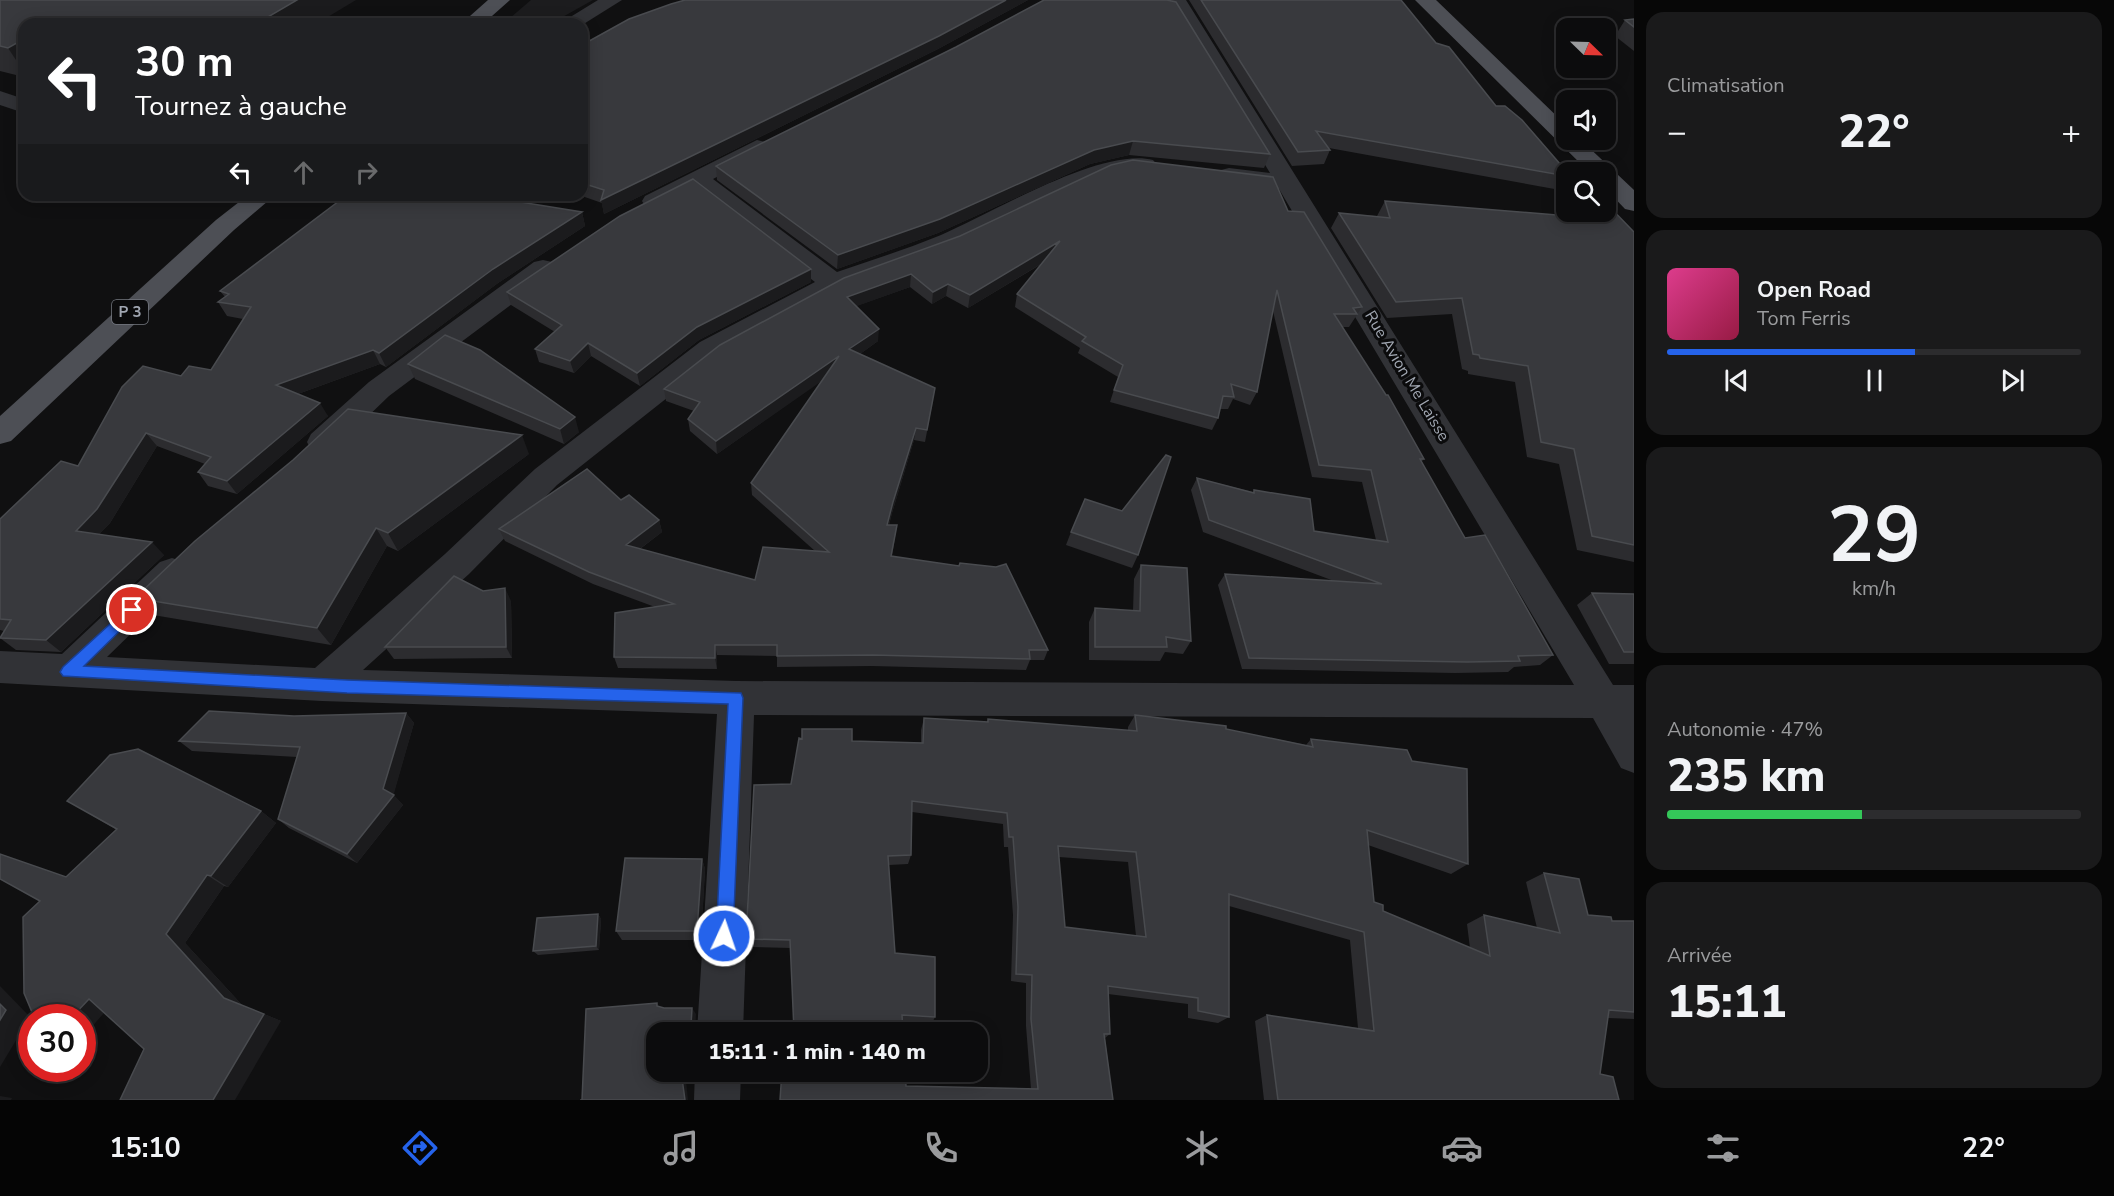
<!DOCTYPE html>
<html lang="fr">
<meta charset="utf-8">
<style>
:root{--surface:#0c0c0d;--page:#1a1a1b;--text:#f1f3f6;--muted:#9a9b9d;--line:#2c2c2e;--accent:#2563eb}
body{margin:0;font-family:"Nunito Sans",sans-serif;background:var(--page);color:var(--text);height:100vh;display:flex;flex-direction:column;font-size:22px;white-space:nowrap}
*{box-sizing:border-box;margin:0}
p{font-size:20px;color:var(--muted)}
.icon{flex:none;width:33px;height:33px;fill:none;stroke:currentColor;stroke-width:2;stroke-linecap:round;stroke-linejoin:round}
.map{position:relative;flex:1;overflow:hidden}
.details{display:flex;flex-direction:column;gap:12px;padding:12px;background:#070707;width:480px}
.details>*{flex:none}
.guide{position:absolute;left:18px;top:18px;width:570px;height:183px;border-radius:18px;box-shadow:0 3px 15px #0003,0 0 0 2px var(--line);background:#202124;color:#fff;overflow:hidden}
.needle{width:39px;rotate:113deg}
.buttons{position:absolute;left:1556px;top:18px;display:grid;gap:12px}
.buttons a{display:grid;place-items:center;width:60px;height:60px;border-radius:12px;background:var(--surface);box-shadow:0 3px 15px #0003,0 0 0 2px var(--line);font-size:30px}
.speed{position:absolute;left:18px;top:1004px;display:flex;gap:12px;font-size:30px;font-weight:700;text-align:center}
.speed>*{display:grid;place-content:center;width:78px;height:78px;border-radius:50%;background:var(--surface);box-shadow:0 3px 15px #0003,0 0 0 2px var(--line);line-height:1}
.speed .limit{border:9px solid #d22;background:#fff;color:#111}
.pin{position:absolute;display:grid;place-items:center;width:51px;height:51px;color:#fff;margin:-26px;border:3px solid #fff;border-radius:50%;box-shadow:0 2px 6px #0007}
.me{position:absolute;width:66px;margin:-33px;rotate:3deg;stroke-linejoin:round;filter:drop-shadow(0 0 4px #0008)}
.turn{display:flex;align-items:center;gap:21px;height:126px;padding:0 18px;font-size:27px}
.turn .icon{width:78px;height:78px;stroke-width:2.5}
.turn b{display:block;font-size:42px;line-height:51px}
.lanes{display:flex;align-items:center;height:57px;padding:0 18px;background:#0003;justify-content:center;gap:30px;direction:ltr}
.lanes .off{opacity:.35}
.big{font-size:45px;font-weight:800;line-height:1.1}
.details .widget{flex:1;display:flex;flex-direction:column;justify-content:center;gap:9px;min-width:0;padding:0 21px;border-radius:18px;background:var(--page)}
.details .dial{align-items:center;gap:0}
.dial b{font-size:78px;line-height:1}
.song{display:flex;align-items:center;gap:18px}
.cover{width:72px;height:72px;border-radius:9px;background:linear-gradient(135deg,hsl(330 70% 55%),hsl(340 70% 35%))}
.played{height:6px;border-radius:3px;background:linear-gradient(90deg,var(--accent) 60%,var(--line) 60%)}
.keys{display:flex;justify-content:space-around;direction:ltr}
.heat{display:flex;justify-content:space-between;align-items:center;font-size:33px;direction:ltr}
.charge{height:9px;border-radius:4px;background:linear-gradient(90deg,#34c759 47%,var(--line) 0)}
.trip{position:absolute;left:646px;top:1022px;width:342px;height:60px;border-radius:18px;background:var(--surface);box-shadow:0 3px 15px #0003,0 0 0 2px var(--line);font-weight:800;line-height:60px;text-align:center}
.menu{display:flex;height:96px;justify-content:space-around;align-items:center;background:#050505;color:var(--muted)}
.menu .icon{width:42px;height:42px}
.menu .current{color:var(--accent)}
.menu b{font-size:27px;color:var(--text)}
main{display:flex;flex:1;min-height:0}
.map>svg:first-child{display:block}
</style>
<main>
<div class="map">
<svg width="1634" height="1100" viewBox="0 0 1634 1100">
<rect width="100%" height="100%" fill="#101011"/>
<polygon fill="#1c1c1e" points="531,0 593,0 550,24 503,24"/>
<g fill="none" stroke-linecap="round" stroke-linejoin="round">
<g fill="#313236" fill-rule="evenodd">
<polygon points="598,0 622,0 582,25 559,24"/>
<path d="M1166,0H1186L1613,685H1634V773L1621,768L1593,718L754,715L743,1032H697L717,714L322,701L0,683V651L62,654L160,562L172,558L184,562L189,572L184,582L107,657L315,668L445,554L535,469L700,342L815,282L695,189L663,206L654,208L645,206L642,201L645,196L757,140L765,142L768,147L765,152L713,179L837,272C872,260 907,249 941,235C992,213 1101,147 1153,160L1157,165L1153,170C1138,174 1122,173 1107,176L957,247L843,289L720,356L557,485L469,574L363,670L736,681L1574,685L1279,189L1221,180L1217,175L1221,170L1229,168L1270,173Z"/>
<polygon points="0,91 24,99 24,113 0,105"/>
<polygon points="543,260 552,262 556,268 552,274 389,396 333,450 322,453 311,450 307,442 311,434 369,382 534,262"/>
<polygon points="695,1071 741,1071 740,1100 694,1100"/>
</g>
<g fill="#4d4f55" fill-rule="evenodd">
<polygon points="488,0 510,0 483,24 461,24"/>
<polygon points="1415,0 1436,0 1566,125 1566,140 1581,140 1634,190 1634,211 1625,209 1605,188 1605,172 1589,172"/>
<polygon points="248,195 275,195 234,230 11,441 0,444 0,416 216,220"/>
</g>
</g>
<g fill="#2c2c2f" fill-rule="evenodd">
<polygon points="0,0 24,24 24,77 0,71"/>
<polygon points="685,0 1028,0 938,49 604,214 602,203 579,195 582,195 582,45"/>
<polygon points="1189,0 1401,0 1436,43 1496,106 1566,172 1566,182 1560,190 1329,148 1330,150 1324,164 1292,166"/>
<polygon points="1634,19 1634,51 1615,36 1625,20"/>
<polygon points="956,47 1270,154 1264,168 1129,155 1090,164 938,233 837,269 717,180 716,166"/>
<polygon points="1385,201 1583,217 1584,212 1605,212 1634,232 1634,562 1577,550 1559,464 1527,457 1515,382 1468,374 1468,371 1462,369 1452,314 1387,318 1331,228 1339,213 1377,216"/>
<polygon points="1288,211 1362,307 1349,327 1342,327 1424,459 1421,462 1465,538 1553,655 1540,665 1514,667 1508,672 1455,673 1242,669 1218,585 1225,574 1334,581 1203,532 1191,490 1197,478 1253,492 1254,490 1314,531 1376,540 1362,482 1312,477 1273,311 1257,392 1250,405 1233,399 1228,409 1220,409 1218,418 1212,430 1110,402 1118,377 1078,353 1080,348 1015,307 1017,294 1043,263 968,308 946,296 932,304 910,287 856,306 878,341 860,354 933,400 925,442 914,440 892,513 889,525 897,525 892,556 1048,650 1044,660 1030,660 1026,670 872,666 777,667 777,656 717,655 717,669 618,668 614,657 655,607 593,584 505,541 499,529 621,500 659,520 662,532 640,549 755,580 815,551 752,495 751,483 822,380 717,454 690,431 688,419 694,411 666,401 664,389 844,278"/>
<polygon points="582,212 585,226 498,283 386,367 380,364 298,394 328,416 237,494 208,486 198,472 205,464 157,446 110,523 99,534 164,555 61,652 16,650 0,638 4,631 0,630 0,519 78,466 181,376 211,370 243,319 227,316 218,302 225,297 220,291"/>
<polygon points="811,282 699,340 640,386 591,356 574,373 539,362 535,349 555,332 511,305 507,292"/>
<polygon points="408,364 579,432 564,444 415,379"/>
<polygon points="529,454 398,551 387,546 331,645 153,615 135,598"/>
<polygon points="1071,532 1138,555 1132,568 1066,545"/>
<polygon points="1141,565 1191,641 1183,654 1165,652 1160,661 1089,660 1089,622 1095,608 1133,611 1134,579"/>
<polygon points="1592,593 1634,594 1634,664 1609,664 1577,605"/>
<polygon points="511,601 512,658 394,659 385,647"/>
<polygon points="406,713 414,723 393,795 403,805 357,863 289,828 278,819 297,757 192,751 179,741 294,716"/>
<path d="M1135,715L1226,729L1306,745L1311,739L1412,761L1468,864L1451,874L1368,845L1374,902L1383,911L1470,948L1467,924L1484,915L1537,928L1526,882L1544,873L1588,915L1612,921H1634V1019L1608,1018L1600,1074L1619,1100H1264L1255,1021L1267,1015L1358,1028L1350,940L1229,906V1017L1218,1023L1188,1018V1004L1108,994L1110,1034L1105,1038L1113,1100L906,1086L1031,1089L1026,1026V983L1011,981L1013,915L1008,847H1004L1003,824L912,812L911,855L908,864L889,865L895,953L935,1017L932,1023L903,1021L794,1031L791,948L748,947L746,939L791,784L852,741L921,743V730L924,718L987,722L988,719L1128,731V727ZM1059,857L1128,862L1136,936L1065,927Z"/>
<polygon points="67,801 261,811 276,823 228,887 224,886 185,943 242,1005 281,1021 144,1049 40,901 117,830"/>
<polygon points="702,859 705,869 701,940 622,940 616,931"/>
<polygon points="598,914 601,919 599,950 538,955 533,951"/>
</g>
<g fill="#1b1b1d">
<polygon points="297,0 356,0 316,24 256,24"/>
<polygon points="1006,0 1028,0 938,49 604,214 601,200"/>
<polygon points="24,39 24,72 8,48"/>
<polygon points="1133,141 1129,155 1090,164 938,233 837,269 838,255 1094,150"/>
<polygon points="582,212 585,226 498,283 386,367 379,353 493,269"/>
<polygon points="1060,241 1057,254 968,308 970,295"/>
<polygon points="811,269 811,282 699,340 640,386 637,373 697,327"/>
<polygon points="911,274 910,287 846,310 847,297"/>
<polygon points="948,284 946,296 932,304 933,292"/>
<polygon points="879,329 878,341 849,362 849,349"/>
<polygon points="588,343 591,356 574,373 570,361"/>
<polygon points="373,350 380,364 284,399 276,385"/>
<polygon points="839,356 839,369 717,454 716,441"/>
<polygon points="320,403 328,416 237,494 227,481"/>
<polygon points="575,417 579,432 564,444 560,429"/>
<polygon points="916,428 914,440 892,513 886,536 887,525 893,502"/>
<polygon points="146,433 157,446 110,523 89,544 76,531"/>
<polygon points="522,435 529,454 398,551 388,533"/>
<polygon points="659,520 662,532 629,557 626,545"/>
<polygon points="376,528 387,546 331,645 317,628"/>
<polygon points="152,542 164,555 61,652 46,640"/>
<polygon points="505,588 511,601 512,658 506,647"/>
<polygon points="715,645 717,655 717,669 715,658"/>
<polygon points="406,713 414,723 393,797 394,795 403,805 357,863 347,854 383,789"/>
<polygon points="261,811 276,823 228,887 211,876"/>
<polygon points="702,859 705,869 701,940 697,931"/>
<polygon points="207,875 224,886 185,943 242,1005 224,998 166,934"/>
<polygon points="598,914 601,919 599,950 596,946"/>
<polygon points="0,986 30,1017 0,1067"/>
<polygon points="89,999 110,1006 82,1038 82,1017 72,1017"/>
<polygon points="692,1008 696,1014 695,1032 691,1026"/>
<polygon points="264,1014 281,1021 235,1100 213,1100"/>
<polygon points="681,1071 685,1071 688,1100 685,1100"/>
<polygon points="0,1096 12,1098 11,1100 0,1100"/>
</g>
<g fill="#38393d" stroke="#494b4f" stroke-width="1.5" fill-rule="evenodd">
<polygon points="0,0 297,0 256,24 24,24 24,39 8,48 0,46"/>
<polygon points="685,0 1006,0 939,36 601,200 604,190 582,183 582,45 629,19 671,4"/>
<polygon points="1044,0 1167,0 1176,2 1270,154 1133,141 1094,150 940,219 838,255 716,166 956,47"/>
<polygon points="1201,0 1401,0 1436,43 1449,47 1496,106 1505,106 1522,120 1567,172 1566,176 1316,131 1330,150 1298,152"/>
<polygon points="1634,19 1634,27 1625,20"/>
<polygon points="1133,160 1273,177 1288,211 1304,212 1362,307 1353,308 1357,314 1334,314 1386,395 1388,395 1424,459 1420,459 1465,538 1485,535 1553,655 1518,656 1520,661 1467,662 1249,658 1225,574 1382,584 1209,520 1197,478 1254,493 1254,490 1310,499 1314,531 1388,542 1371,470 1319,465 1277,290 1257,392 1231,384 1234,397 1223,396 1218,418 1114,390 1123,365 1082,341 1086,337 1017,294 1060,241 970,295 948,284 933,292 911,274 847,297 879,329 849,349 935,388 927,430 916,428 893,502 887,525 897,525 891,556 959,566 960,563 996,567 1006,564 1048,650 1029,650 1030,659 873,655 777,656 777,645 715,645 715,658 614,657 615,613 674,604 589,572 499,529 587,469 621,500 629,495 659,520 626,545 755,580 763,547 829,552 751,483 839,356 716,441 688,419 700,402 664,389 720,345 844,278 960,236 1111,165"/>
<polygon points="693,179 811,269 697,327 637,373 588,343 570,361 535,349 562,325 507,292 620,216"/>
<polygon points="347,195 478,195 582,212 493,269 379,353 373,350 276,385 320,403 227,481 198,472 211,457 146,433 97,509 76,531 152,542 46,640 0,638 11,620 0,619 0,519 61,461 78,466 122,387 143,366 181,376 189,366 211,370 251,307 218,302 229,294 220,291"/>
<polygon points="1385,201 1593,218 1593,212 1605,212 1605,202 1634,232 1634,545 1592,536 1574,449 1541,442 1528,366 1480,358 1479,355 1473,354 1462,298 1396,302 1339,213 1390,218"/>
<polygon points="445,335 480,350 575,417 560,429 408,364"/>
<polygon points="348,409 522,435 388,533 376,528 317,628 135,598 195,541 293,460"/>
<polygon points="1166,455 1171,457 1138,555 1071,532 1085,499 1122,511"/>
<polygon points="1141,565 1187,568 1191,641 1166,637 1167,647 1095,647 1095,608 1140,611"/>
<polygon points="454,576 483,591 505,588 506,647 385,647"/>
<polygon points="1592,593 1634,594 1634,652 1624,652"/>
<polygon points="209,711 294,716 406,713 383,789 394,795 347,854 278,819 300,747 179,741"/>
<path d="M1135,715L1226,726V729L1313,747L1311,739L1407,750L1412,761L1467,769L1468,864L1367,830L1374,902L1383,905V911L1490,956L1484,915L1560,933L1544,873L1579,879L1588,915L1611,917L1612,921H1634V1012L1609,1010L1600,1074L1613,1077L1619,1100H1278L1267,1015L1374,1031L1364,932L1229,894V1017L1198,1011V998L1108,986L1110,1034H1104L1113,1100H780L782,1071H905L906,1086L1038,1089L1031,1019L1032,975L1016,974L1018,907L1013,837H1009L1007,813L912,801L911,855L888,856L895,953L935,957V1017L902,1015L903,1032H787L788,1031H794L790,940L746,939L754,785L791,784L799,738L802,739V729H852V741L923,743L924,718L988,722V719L1137,731ZM1058,846L1136,852L1146,937L1065,927Z"/>
<polygon points="138,749 261,811 211,876 207,875 166,934 224,998 264,1014 213,1100 120,1100 144,1049 89,999 72,1017 34,1017 24,993 23,917 40,901 0,879 0,854 66,877 117,829 67,801 110,755"/>
<polygon points="625,858 702,859 697,931 616,931"/>
<polygon points="598,914 596,946 533,951 537,918"/>
<polygon points="657,1003 657,1006 664,1008 692,1008 691,1026 701,1028 701,1032 657,1032 657,1071 681,1071 685,1100 580,1100 582,1100 586,1009"/>
<polygon points="0,1004 6,1010 0,1020"/>
</g>
<polygon fill="#2563eb" stroke="#184099" stroke-width="1.5" points="132,604 140,610 137,614 84,666 347,680 741,693 743,698 733,936 731,943 724,945 718,943 716,936 728,704 347,693 63,676 60,672 63,667"/>
<g text-anchor="middle" dominant-baseline="central" stroke-width="6" stroke-linejoin="round" paint-order="stroke">
<rect fill="#0b0b0c" stroke="#747880" stroke-width="1.5" x="112" y="300" width="36" height="24" rx="4.5"/>
<g font-size="15" font-weight="bold" fill="#a1a7b2">
<text x="130" y="312">P 3</text>
</g>
<g font-size="16" fill="#a1a7b2" stroke="#0b0b0c">
<text transform="translate(1407 376) rotate(59)">Rue Avion Me Laisse</text>
</g>
</g>
</svg>
<div class="buttons">
<a><svg class="needle" viewBox="-14 -14 28 28"><path d="M0-13l5 13h-10z" fill="#e53935"/><path d="M0 13l5-13h-10z" fill="#9a9b9d"/></svg></a>
<a><svg class="icon" aria-label="sound" viewBox="0 0 24 24"><path d="M4 9h4l5-4v14l-5-4H4zM17 9q2 3 0 6"/></svg></a>
<a><svg class="icon" aria-label="search" viewBox="0 0 24 24"><circle cx="10" cy="10" r="6"/><path d="M15 15l6 6"/></svg></a>
</div>
<div class="speed"><div class="limit">30</div></div>
<div class="pin" style="left:132px;top:610px;background:#d93025"><svg class="icon" aria-label="arrive" viewBox="0 0 24 24"><path d="M6 21V4h12l-3 4 3 4H6"/></svg></div>
<svg class="me" style="left:724px;top:936px" viewBox="-20 -20 40 40"><circle r="17" fill="#2563eb" stroke="#fff" stroke-width="3"/><path d="M0-11L8 9 0 5-8 9z" fill="#fff"/></svg>
<div class="trip">15:11 · 1 min · 140 m</div>
<div class="guide">
<div class="turn"><svg class="icon" aria-label="left" viewBox="0 0 24 24"><path d="M17 20v-9H6M10 6l-5 5 5 5"/></svg><div><b>30 m</b>Tournez à gauche</div></div>
<div class="lanes"><svg class="icon" aria-label="left" viewBox="0 0 24 24"><path d="M17 20v-9H6M10 6l-5 5 5 5"/></svg><svg class="icon off" aria-label="ahead" viewBox="0 0 24 24"><path d="M12 20V5M6 11l6-6 6 6"/></svg><svg class="icon off" aria-label="right" viewBox="0 0 24 24"><path d="M7 20v-9h11M14 6l5 5-5 5"/></svg></div>
</div>
</div>
<section class="details">
<div class="widget"><p>Climatisation</p>
<div class="heat"><a>−</a><b class="big">22°</b><a>+</a></div>
</div>
<div class="widget">
<div class="song"><i class="cover"></i><div><b>Open Road</b><p>Tom Ferris</p></div></div>
<div class="played"></div>
<div class="keys"><svg class="icon" aria-label="previous" viewBox="0 0 24 24"><path d="M18 5L8 12l10 7zM5 5v14"/></svg><svg class="icon" aria-label="pause" viewBox="0 0 24 24"><path d="M8 5v14M16 5v14"/></svg><svg class="icon" aria-label="next" viewBox="0 0 24 24"><path d="M6 5l10 7-10 7zM19 5v14"/></svg></div>
</div>
<div class="widget dial"><b>29</b><p>km/h</p></div>
<div class="widget"><p>Autonomie · 47%</p><b class="big">235 km</b><div class="charge"></div></div>
<div class="widget"><p>Arrivée</p><b class="big">15:11</b></div>
</section>
</main>
<nav class="menu">
<b>15:10</b>
<svg class="icon current" aria-label="directions" viewBox="0 0 24 24"><path d="M12 3l9 9-9 9-9-9zM9 14v-3h6M13 9l2 2-2 2"/></svg>
<svg class="icon" aria-label="music" viewBox="0 0 24 24"><path d="M9 18V5l10-2v13"/><circle cx="6" cy="18" r="3"/><circle cx="16" cy="16" r="3"/></svg>
<svg class="icon" aria-label="phone" viewBox="0 0 24 24"><path d="M5 4h4l2 5-3 2q2 4 5 5l2-3 5 2v4C11 20 4 13 5 4z"/></svg>
<svg class="icon" aria-label="climate" viewBox="0 0 24 24"><path d="M12 3v18M4 7l16 10M4 17L20 7"/></svg>
<svg class="icon" aria-label="car" viewBox="0 0 24 24"><path d="M5 17H2v-5l4-1 3-4h7l3 4 3 1v5h-3M9 17h6M6 11h13"/><circle cx="7" cy="17" r="2"/><circle cx="17" cy="17" r="2"/></svg>
<svg class="icon" aria-label="filters" viewBox="0 0 24 24"><path d="M4 7h16M4 17h16"/><circle cx="9" cy="7" r="2"/><circle cx="15" cy="17" r="2"/></svg>
<b>22°</b>
</nav>
